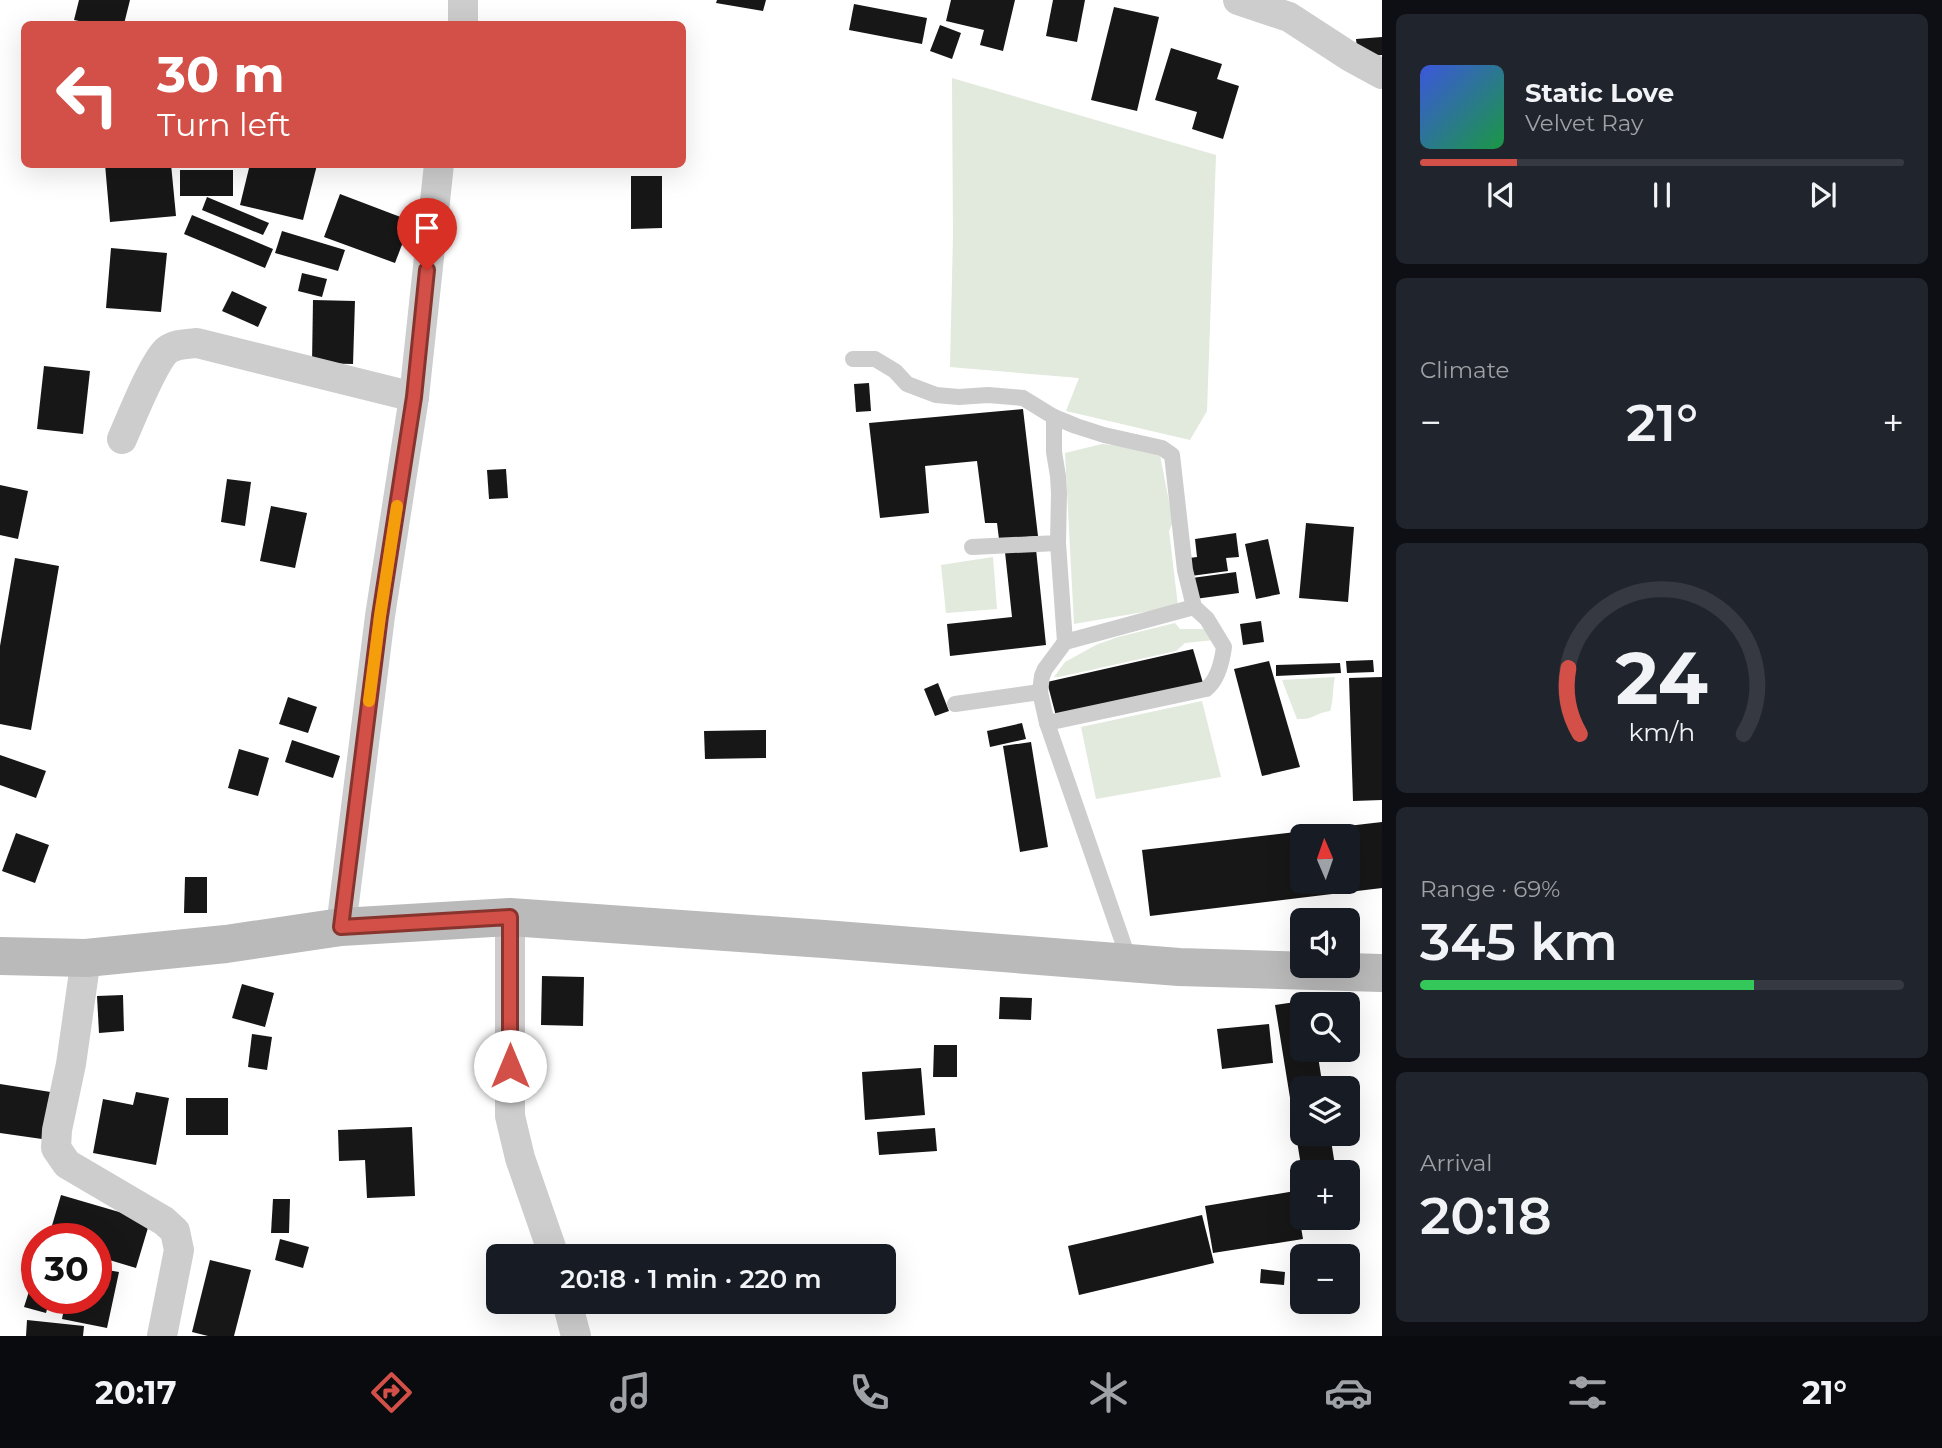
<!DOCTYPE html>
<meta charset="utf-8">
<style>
:root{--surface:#171b24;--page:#20242c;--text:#f1f3f6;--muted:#9ea1a6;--line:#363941;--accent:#d25047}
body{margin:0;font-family:Montserrat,sans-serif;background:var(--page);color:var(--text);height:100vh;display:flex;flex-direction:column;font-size:26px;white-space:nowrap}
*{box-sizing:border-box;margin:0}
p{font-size:23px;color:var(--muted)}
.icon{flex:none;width:38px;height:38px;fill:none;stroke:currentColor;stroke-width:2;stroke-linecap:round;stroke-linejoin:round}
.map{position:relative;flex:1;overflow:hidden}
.side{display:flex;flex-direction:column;gap:14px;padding:14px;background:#0d0f14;width:560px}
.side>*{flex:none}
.top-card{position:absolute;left:21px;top:21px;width:665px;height:147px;border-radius:10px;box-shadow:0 7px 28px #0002;background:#d25047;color:#fff;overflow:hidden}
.needle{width:46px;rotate:358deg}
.buttons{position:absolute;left:1290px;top:824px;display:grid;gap:14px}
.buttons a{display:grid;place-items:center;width:70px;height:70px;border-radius:10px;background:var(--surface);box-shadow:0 7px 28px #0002;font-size:35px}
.speed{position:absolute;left:21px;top:1223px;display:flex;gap:14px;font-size:35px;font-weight:700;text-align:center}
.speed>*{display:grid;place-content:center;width:91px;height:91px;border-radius:50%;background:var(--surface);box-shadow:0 7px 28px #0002;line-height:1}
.speed .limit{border:10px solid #d22;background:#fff;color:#111}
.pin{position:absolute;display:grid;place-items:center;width:60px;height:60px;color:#fff;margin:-72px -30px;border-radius:50% 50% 50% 0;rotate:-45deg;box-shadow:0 0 7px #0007}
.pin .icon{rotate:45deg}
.me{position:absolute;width:77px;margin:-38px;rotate:0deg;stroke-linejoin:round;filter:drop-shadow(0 0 5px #0008)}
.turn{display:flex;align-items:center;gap:24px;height:147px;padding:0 21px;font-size:32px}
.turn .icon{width:91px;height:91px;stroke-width:2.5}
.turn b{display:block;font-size:49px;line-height:60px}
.big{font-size:52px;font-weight:600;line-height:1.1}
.side .tile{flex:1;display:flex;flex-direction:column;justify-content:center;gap:10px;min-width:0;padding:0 24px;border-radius:10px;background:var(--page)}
.side .dial{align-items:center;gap:0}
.dial svg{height:182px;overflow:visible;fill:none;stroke:var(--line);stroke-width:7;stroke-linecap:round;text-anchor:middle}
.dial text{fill:var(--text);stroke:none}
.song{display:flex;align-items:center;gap:21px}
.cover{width:84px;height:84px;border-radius:10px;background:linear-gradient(135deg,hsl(230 70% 55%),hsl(140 70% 35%))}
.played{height:7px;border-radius:4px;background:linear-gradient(90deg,var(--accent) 20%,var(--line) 20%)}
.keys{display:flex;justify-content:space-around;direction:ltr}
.heat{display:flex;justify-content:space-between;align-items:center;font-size:38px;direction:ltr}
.charge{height:10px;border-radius:5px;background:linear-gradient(90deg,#34c759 69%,var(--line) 0)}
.trip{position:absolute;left:486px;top:1244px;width:410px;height:70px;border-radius:10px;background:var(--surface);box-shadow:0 7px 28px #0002;font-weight:600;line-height:70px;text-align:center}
.tab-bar{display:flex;height:112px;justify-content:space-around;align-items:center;background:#090b0e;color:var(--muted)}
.tab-bar .icon{width:49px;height:49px}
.tab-bar .on{color:var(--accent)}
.tab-bar b{font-size:32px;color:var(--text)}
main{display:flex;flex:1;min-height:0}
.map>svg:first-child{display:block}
</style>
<main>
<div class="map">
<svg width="1382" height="1336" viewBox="0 0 1382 1336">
<rect width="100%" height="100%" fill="#fff"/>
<g fill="#e2e9dd">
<polygon points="952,78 1216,155 1207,411 1190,440 1066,411 1079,378 950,367 953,235"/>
<polygon points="1102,444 1159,450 1173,522 1169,531 1178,606 1074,624 1065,453"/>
<polygon points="993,557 997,609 946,613 941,565"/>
<polygon points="1175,623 1180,629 1211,629 1214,640 1185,643 1176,651 1059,677 1054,677 1065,662 1096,645 1118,637"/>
<path d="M1335,677C1332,689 1334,700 1330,711C1314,713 1315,720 1297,719L1282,680Z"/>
<polygon points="1202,701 1221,777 1096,799 1081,727"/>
</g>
<g fill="#171717" fill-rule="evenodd">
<polygon points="79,0 130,0 124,24 94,24 74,20"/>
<polygon points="717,0 766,0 763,11 716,3"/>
<polygon points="951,0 1015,0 1003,51 980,45 984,30 946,21"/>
<polygon points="1053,0 1085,0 1077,42 1046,36"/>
<polygon points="854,4 927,18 922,44 849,30"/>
<polygon points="1114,7 1159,17 1137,111 1091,100"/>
<polygon points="940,25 961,33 952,59 930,51"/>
<polygon points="1382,37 1382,55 1358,57 1356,39"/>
<polygon points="1171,48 1222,64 1217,79 1239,86 1223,139 1192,129 1197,112 1155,100"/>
<polygon points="105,164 171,164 176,216 110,222"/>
<polygon points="250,164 317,165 303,220 240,205"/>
<rect x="180" y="170" width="53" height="26"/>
<polygon points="631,176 662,176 662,228 631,229"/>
<polygon points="340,194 411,221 395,263 324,237"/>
<polygon points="207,197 269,223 263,235 202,210"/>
<polygon points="192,215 273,249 265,268 184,234"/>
<polygon points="282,231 345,250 338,271 275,253"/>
<polygon points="111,248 167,253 161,312 106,308"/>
<polygon points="302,273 327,279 322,297 298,291"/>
<polygon points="232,291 267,307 258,327 222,311"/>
<polygon points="313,300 355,301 353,364 312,363"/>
<polygon points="44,366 90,371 83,434 37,429"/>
<polygon points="869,383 871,411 856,412 854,384"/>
<polygon points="1023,409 1038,536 999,539 997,523 985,523 977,461 925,466 929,513 880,518 869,423"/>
<polygon points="506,469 508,498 489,499 487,470"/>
<polygon points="227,479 251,482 245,526 221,522"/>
<polygon points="0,485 28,491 18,539 0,535"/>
<polygon points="271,506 307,513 295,568 260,561"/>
<polygon points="1306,523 1354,527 1348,602 1299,598"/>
<polygon points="1236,533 1239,557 1226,558 1228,571 1191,576 1189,558 1197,557 1195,539"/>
<polygon points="1268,539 1280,594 1256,599 1245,544"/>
<polygon points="1036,549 1046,645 950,656 947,624 1012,617 1005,552"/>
<polygon points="15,558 59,566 31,730 0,724 0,646"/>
<polygon points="1236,572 1239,593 1195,599 1192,578"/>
<polygon points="1261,621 1264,642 1243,645 1240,624"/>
<polygon points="1193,649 1203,683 1056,716 1047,682"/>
<polygon points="1373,660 1374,672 1347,673 1346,661"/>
<polygon points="1269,661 1300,767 1262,776 1234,669"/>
<polygon points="1340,663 1341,673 1276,676 1276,665"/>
<polygon points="1382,677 1382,800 1353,801 1349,678"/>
<polygon points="938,683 949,711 935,716 924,689"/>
<polygon points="288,697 317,707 308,733 279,724"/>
<polygon points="1022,723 1026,739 990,747 987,731"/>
<polygon points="766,730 766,758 705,759 704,731"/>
<polygon points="292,740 340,756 333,778 285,762"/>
<polygon points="1031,742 1048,847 1020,852 1003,746"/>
<polygon points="239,749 269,758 258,796 228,788"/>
<polygon points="0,755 46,771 36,798 0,785"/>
<path d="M1382,822V888L1150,916L1142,850ZM1302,836H1348V882H1302Z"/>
<polygon points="16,833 49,845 35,883 2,871"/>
<polygon points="185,877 207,877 207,913 184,913"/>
<polygon points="542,976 584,977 583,1026 541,1025"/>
<polygon points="242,984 274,993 265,1027 232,1018"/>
<polygon points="123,995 124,1031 99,1033 97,996"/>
<polygon points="1000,997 1032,998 1031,1020 999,1019"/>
<polygon points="1309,1000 1310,1004 1302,1004 1302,1050 1317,1050 1323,1088 1302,1088 1302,1134 1330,1134 1336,1172 1302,1172 1275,1005"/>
<polygon points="1269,1024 1273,1063 1222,1069 1217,1029"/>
<polygon points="252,1034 272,1037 267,1070 248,1067"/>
<polygon points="934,1045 957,1045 957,1077 933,1077"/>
<polygon points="921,1068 925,1115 865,1120 862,1072"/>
<polygon points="0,1084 57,1093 49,1140 0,1133"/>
<polygon points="136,1092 169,1098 156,1165 93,1153 103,1099 133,1105"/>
<rect x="186" y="1098" width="42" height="37"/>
<polygon points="412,1127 415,1196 367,1198 365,1160 339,1161 338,1130"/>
<polygon points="935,1128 937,1151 879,1155 877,1132"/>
<polygon points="1295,1191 1303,1239 1213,1253 1205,1206"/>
<polygon points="61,1195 150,1221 136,1268 96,1256 96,1239 48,1239"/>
<polygon points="273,1199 290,1199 289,1233 271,1233"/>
<polygon points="1202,1215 1214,1263 1079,1295 1068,1246"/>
<polygon points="280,1239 309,1247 303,1268 275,1260"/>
<polygon points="210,1260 251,1270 234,1336 208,1336 192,1332"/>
<polygon points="96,1268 119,1272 107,1328 62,1319 66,1298 96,1298"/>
<polygon points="1261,1269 1285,1272 1284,1285 1260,1283"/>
<polygon points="32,1282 37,1283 37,1298 50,1298 46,1313 24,1307"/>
<rect x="1300" y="1302" width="27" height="11"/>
<polygon points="27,1320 84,1326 83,1336 26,1336"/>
</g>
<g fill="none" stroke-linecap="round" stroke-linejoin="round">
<g stroke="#cdcdcd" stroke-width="16">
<path d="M853,359H875L895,371L907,384L936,395L959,397L988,395L1023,398L1054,417L1076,426L1104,435L1162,448L1172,455L1185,570L1194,607L1207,619L1224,647C1222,662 1218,680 1206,689L1047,723"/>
<polyline points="1058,543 1065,642"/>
<polyline points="972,547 1058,543 1059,493 1058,476 1054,452 1054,417"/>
<polyline points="955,704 1040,692"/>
<polyline points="1130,963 1047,723 1040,692 1042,676 1045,669 1065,642 1194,607"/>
</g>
<g stroke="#cdcdcd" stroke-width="30">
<polyline points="1238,0 1289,17 1349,56 1382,74"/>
<polyline points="463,24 463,0"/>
<path d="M122,439C131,419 152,365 166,351C174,344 187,344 197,343L414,397"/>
<polyline points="510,917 510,1116 520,1158 554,1256"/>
<polyline points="341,927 380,616 414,397 439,164"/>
<polyline points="86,958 71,1064 57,1130 56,1148 67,1164 164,1221 175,1231 179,1250 162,1336"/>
<polyline points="567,1302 576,1336"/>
</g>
<polyline stroke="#bababa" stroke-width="38" points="0,956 86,958 226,944 341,927 510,917 824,939 1179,967 1382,973"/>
</g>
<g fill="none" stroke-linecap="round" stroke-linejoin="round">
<g stroke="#88342e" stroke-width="18">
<polyline id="route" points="427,270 414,397 380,616 341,927 510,917 510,1066"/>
</g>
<use href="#route" stroke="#d25047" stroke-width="12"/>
<polyline stroke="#f59e0b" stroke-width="12" points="369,701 380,616 397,506"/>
</g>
</svg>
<div class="buttons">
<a><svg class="needle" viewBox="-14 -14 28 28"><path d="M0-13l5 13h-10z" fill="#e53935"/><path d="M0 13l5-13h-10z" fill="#9ea1a6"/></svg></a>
<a><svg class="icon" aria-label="sound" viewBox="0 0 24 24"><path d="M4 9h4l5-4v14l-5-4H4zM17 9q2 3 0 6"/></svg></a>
<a><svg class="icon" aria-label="search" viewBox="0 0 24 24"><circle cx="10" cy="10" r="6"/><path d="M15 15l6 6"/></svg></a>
<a><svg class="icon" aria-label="layers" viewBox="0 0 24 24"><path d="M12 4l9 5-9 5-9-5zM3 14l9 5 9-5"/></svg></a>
<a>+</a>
<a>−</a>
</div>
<div class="speed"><div class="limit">30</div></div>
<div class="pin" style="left:427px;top:270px;background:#d93025"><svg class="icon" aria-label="arrive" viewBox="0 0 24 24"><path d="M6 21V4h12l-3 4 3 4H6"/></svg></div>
<svg class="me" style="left:510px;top:1066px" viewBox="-20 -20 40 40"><circle r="19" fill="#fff"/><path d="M0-13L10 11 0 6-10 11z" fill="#d25047"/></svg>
<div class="trip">20:18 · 1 min · 220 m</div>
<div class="top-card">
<div class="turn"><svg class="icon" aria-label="left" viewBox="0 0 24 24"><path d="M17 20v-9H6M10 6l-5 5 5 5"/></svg><div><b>30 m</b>Turn left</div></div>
</div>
</div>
<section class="side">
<div class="tile">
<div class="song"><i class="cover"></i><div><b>Static Love</b><p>Velvet Ray</p></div></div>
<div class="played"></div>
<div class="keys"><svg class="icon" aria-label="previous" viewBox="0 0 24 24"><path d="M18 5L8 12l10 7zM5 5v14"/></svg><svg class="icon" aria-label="pause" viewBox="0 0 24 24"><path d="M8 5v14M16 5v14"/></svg><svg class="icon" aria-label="next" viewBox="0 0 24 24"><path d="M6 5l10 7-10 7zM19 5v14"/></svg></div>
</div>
<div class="tile"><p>Climate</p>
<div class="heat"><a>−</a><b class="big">21°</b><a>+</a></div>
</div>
<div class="tile dial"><svg viewBox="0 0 100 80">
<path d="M14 69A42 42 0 1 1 86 69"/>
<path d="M14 69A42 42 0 0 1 9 40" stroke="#d25047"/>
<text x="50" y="56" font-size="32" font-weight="700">24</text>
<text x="50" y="72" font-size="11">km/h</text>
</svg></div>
<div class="tile"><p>Range · 69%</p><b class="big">345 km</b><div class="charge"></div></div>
<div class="tile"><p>Arrival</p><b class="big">20:18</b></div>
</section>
</main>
<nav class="tab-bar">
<b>20:17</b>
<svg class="icon on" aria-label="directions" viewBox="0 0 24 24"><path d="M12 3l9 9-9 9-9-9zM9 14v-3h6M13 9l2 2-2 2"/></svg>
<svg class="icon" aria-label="music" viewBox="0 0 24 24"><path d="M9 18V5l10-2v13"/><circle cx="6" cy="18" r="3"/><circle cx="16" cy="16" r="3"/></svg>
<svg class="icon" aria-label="phone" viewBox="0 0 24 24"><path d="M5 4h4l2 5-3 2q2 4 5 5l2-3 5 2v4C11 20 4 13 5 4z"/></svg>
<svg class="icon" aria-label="climate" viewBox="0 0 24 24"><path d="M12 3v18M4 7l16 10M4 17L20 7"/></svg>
<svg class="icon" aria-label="car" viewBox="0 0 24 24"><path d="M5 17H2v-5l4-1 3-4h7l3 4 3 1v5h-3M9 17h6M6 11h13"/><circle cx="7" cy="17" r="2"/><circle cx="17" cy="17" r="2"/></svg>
<svg class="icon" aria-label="filters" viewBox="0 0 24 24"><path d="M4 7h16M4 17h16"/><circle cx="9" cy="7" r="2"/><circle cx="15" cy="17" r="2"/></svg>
<b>21°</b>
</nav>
